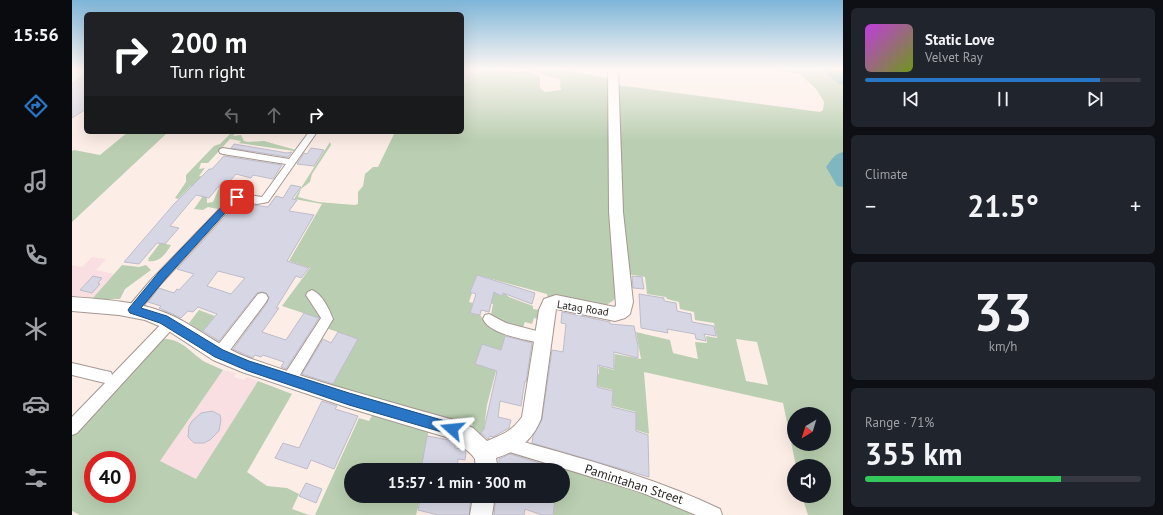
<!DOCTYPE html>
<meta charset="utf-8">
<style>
:root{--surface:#171b24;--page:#20242c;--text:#f1f3f6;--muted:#9ea1a6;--line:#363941;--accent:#2876c5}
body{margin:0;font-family:"PT Sans",sans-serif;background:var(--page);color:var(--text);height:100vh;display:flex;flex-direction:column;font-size:15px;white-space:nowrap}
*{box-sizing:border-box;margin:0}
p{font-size:13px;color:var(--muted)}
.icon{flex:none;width:22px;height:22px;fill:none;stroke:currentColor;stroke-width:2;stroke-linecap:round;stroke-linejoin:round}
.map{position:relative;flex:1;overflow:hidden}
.details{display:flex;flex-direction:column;gap:8px;padding:8px;background:#0d0f14;width:320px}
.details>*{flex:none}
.top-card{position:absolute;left:12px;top:12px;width:380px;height:122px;border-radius:6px;box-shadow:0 4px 16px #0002;background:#202124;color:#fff;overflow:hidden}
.needle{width:26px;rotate:218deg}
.buttons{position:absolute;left:715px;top:407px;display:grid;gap:8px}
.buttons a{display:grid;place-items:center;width:44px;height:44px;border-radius:50%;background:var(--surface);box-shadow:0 4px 16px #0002;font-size:20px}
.speed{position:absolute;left:12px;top:451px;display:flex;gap:8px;font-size:20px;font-weight:700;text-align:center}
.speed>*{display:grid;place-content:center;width:52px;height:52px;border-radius:50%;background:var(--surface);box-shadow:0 4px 16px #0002;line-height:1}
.speed .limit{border:6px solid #d22;background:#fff;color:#111}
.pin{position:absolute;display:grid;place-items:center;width:34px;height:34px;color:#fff;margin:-17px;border-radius:8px;box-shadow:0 2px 6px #0006}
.me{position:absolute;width:44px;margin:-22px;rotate:288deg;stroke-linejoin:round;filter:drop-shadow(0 0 3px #0008)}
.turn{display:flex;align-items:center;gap:14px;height:84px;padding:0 20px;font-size:18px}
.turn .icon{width:52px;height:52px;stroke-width:2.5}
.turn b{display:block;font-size:28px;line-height:34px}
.lanes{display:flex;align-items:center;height:38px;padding:0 20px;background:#0003;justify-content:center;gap:20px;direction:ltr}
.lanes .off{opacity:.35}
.big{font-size:30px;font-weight:700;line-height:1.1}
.details .widget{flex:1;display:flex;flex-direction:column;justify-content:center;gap:6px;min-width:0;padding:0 14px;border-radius:6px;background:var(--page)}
.details .dial{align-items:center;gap:0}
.dial b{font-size:52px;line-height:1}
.song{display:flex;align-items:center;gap:12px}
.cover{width:48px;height:48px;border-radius:6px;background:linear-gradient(135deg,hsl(290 70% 55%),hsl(80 70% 35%))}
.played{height:4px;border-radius:2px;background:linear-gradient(90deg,var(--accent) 85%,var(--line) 85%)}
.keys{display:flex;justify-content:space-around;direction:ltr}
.heat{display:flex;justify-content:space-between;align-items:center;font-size:22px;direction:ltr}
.charge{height:6px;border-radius:3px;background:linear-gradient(90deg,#34c759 71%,var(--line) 0)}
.trip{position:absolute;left:272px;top:463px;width:226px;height:40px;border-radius:20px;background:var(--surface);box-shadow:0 4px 16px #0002;font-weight:700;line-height:40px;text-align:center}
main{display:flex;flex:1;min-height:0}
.menu{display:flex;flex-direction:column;width:72px;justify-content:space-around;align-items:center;background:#090b0e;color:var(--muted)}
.menu .icon{width:28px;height:28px}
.menu .active{color:var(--accent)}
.menu b{font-size:18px;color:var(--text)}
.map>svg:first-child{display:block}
</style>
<main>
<nav class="menu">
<b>15:56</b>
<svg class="icon active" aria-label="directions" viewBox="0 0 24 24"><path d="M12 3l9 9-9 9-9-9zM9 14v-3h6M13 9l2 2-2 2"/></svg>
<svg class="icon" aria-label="music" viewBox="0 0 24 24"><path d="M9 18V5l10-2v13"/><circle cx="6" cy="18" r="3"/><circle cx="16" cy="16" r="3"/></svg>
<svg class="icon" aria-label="phone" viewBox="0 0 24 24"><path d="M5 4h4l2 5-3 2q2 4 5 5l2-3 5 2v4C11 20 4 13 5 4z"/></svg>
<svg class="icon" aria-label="climate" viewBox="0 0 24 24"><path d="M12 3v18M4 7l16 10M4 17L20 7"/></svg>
<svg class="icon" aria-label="car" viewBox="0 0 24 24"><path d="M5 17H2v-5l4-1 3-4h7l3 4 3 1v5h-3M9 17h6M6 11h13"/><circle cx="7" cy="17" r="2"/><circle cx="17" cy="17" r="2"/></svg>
<svg class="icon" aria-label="filters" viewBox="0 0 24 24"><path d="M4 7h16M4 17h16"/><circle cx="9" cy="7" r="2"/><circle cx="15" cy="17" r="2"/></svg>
</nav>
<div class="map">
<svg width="771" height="515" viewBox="0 0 771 515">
<rect width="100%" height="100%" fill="#fcede6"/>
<g fill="#fadfe2">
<polygon points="20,257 34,259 24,270 42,274 19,300 0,299 0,265 10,267"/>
<polygon points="151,370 164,373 162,377 172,380 175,377 186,381 102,515 50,515"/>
</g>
<g fill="#bacfb1" fill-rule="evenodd">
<polygon points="399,69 404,69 402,73 404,73 410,69 454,71 468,76 468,88 473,92 489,90 488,86 489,79 473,76 460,69 486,69 537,78 539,211 544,295 542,300 533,306 476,301 475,294 405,275 398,292 400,293 397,302 401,303 398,313 408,315 414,323 434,333 415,405 412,429 408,435 400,429 401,421 392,420 391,424 336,406 259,387 286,339 254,328 252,320 210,306 238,268 217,261 250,204 222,199 258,142 259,145 240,174 238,182 229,189 226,197 246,202 283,205 286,204 286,192 291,186 293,174 301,167 306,167 323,132 390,132 390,81 394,83"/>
<path d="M697,69L771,70V515H736L730,496H752V466H724L711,403L572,372L577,434L564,430V412L541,406V390L524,386L510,370L527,374V366L542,370L543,354L569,359L564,332L598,340L601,353L626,359L623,342L635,343L634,336L645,338L642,323L623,320L622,312L608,309L607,302L595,299L594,297L575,294L573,277L556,274L549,211L545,85L748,112L751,110L752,102L745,90L728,74ZM664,339L685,342L696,385L674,381ZM722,414H752V444H722Z"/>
<polygon points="56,132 83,132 94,134 0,222 0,151 2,150 28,155"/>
<polygon points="160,132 164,132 161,136 169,135 172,141 176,142 192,141 224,150 222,151 167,143 169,141 158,139 136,163 129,163 127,169 133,168 127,176 168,186 146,209 136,207 131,210 122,209 131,196 135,197 135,203 141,202 147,188 146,187 150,182 127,187 119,186 106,199 103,198 114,182 114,175 142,146 148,144"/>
<path d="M88,243L99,245C94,254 87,263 76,261L77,259H76Z"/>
<polygon points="50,265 67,267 74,265 79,270 53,289 48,299 20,299"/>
<polygon points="411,285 429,296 432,293 437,297 461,306 461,309 469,310 469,320 462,318 460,324 453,322 450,330 421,318 419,315 421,304 408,300"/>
<polygon points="127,310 143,316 130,332 117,323"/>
<path d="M92,339C109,338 120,354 133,362C139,365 145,367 151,370L88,461L124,479L186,381L220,394L175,472L195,486L215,488L227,494L220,509L237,515H8L0,511V432L87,341ZM21,460H55V494H21Z"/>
<polygon points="301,414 357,429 350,468 348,470 279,470 279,496 338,496 341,501 347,503 344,515 243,515 287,418 297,421"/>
<polygon points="489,468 596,500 621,515 481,515 483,496 491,496 491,470 489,470"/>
</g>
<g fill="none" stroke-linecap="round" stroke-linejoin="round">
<g fill="#7eb7c0" fill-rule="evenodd">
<polygon points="750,69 766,69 771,74 771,85 767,84"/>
<path d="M771,152V187L765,186L754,167C759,160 762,154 771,152Z"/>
</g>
</g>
<g fill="#d7d6e4" stroke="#bebcca" fill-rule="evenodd">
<polygon points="390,69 402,69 390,85"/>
<polygon points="14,72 14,109 0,118 0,84"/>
<polygon points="162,144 215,153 220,152 216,157 159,148"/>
<polygon points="239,148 252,150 242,166 225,164 232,153 235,154"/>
<polygon points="152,156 210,165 201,179 181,175 179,178 164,174 158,181 152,180 137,198 124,195 98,226 107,228 93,244 85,243 67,264 52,262 102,204 137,169 140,169"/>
<path d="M219,185L229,187L220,199L225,200L217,211L242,215L215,261L237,268L229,278L224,276L204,308H207L190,332L214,340L232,313L247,318L214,369L209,367L212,362L191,355L189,357L183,355L181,358L161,349L195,303L197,297L194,293L190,292L185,293L147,341L131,331L145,314L126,307L121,312L116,311L109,318L87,308L89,306L76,302L87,288L102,293L105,289L107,290L122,274L105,269L166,203L196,207L204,196L211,198ZM146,271L173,278L159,294L135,286Z"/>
<polygon points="405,275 463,293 460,304 431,293 429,296 422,292 417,312 409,310 408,315 398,313 404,294 398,292"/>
<polygon points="21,276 30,278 26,283 28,284 20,293 8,290"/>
<polygon points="560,276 570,277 572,289 561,288"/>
<polygon points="567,294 592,298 592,301 604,303 605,311 619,314 620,322 642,326 644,336 632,334 634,341 624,339 623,334 595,329 596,333 569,328"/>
<polygon points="490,312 538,322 538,324 562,326 566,346 566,358 542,352 542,369 526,365 525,387 541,391 540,407 564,413 564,431 576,435 577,477 460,443 461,436 470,419 480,350 491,352 494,324 489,323"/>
<polygon points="266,332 286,339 261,384 230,374 251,339 259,343"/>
<polygon points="433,336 460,343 454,382 453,381 449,406 428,401 426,417 439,420 437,428 421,437 418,436 416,439 409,433 412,429 425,371 403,364 410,344 429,350"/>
<polygon points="250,401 265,406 263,409 286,416 262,469 239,460 235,469 203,458 211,443 227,448"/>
<polygon points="140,411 148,415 149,420 147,431 138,440 132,443 122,443 116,437 117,426 120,421 129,413"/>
<polygon points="355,436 383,441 383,448 392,449 394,452 393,460 386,459 385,470 352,470 353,464 350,464"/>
<polygon points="438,454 487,469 487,470 427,470 427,459"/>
<polygon points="234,483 250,489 244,503 227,496"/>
<polygon points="349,496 399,496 397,515 366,515 346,510"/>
<polygon points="424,496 472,496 483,499 481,515 470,515 453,509 452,515 422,515"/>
</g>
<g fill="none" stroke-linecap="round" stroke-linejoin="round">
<g stroke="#a59791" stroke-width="2">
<g id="street">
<path d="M432,69H459C453,73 438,73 432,69Z"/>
<polygon points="237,132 245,132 196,202 185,204 165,201 87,286 65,314 61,315 57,314 55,310 57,306 79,280 159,197 170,194 190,197 214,164 151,154 148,153 147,151 148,149 151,148 217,159"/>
<path d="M240,290C250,294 257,309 261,319L222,385L217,386L212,385L210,380L212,375L249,318L234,295L236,292Z"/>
<polygon points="190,293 194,294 196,298 194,302 152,358 147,360 142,358 140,354 142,350 186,294"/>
<path d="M417,314L434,323L476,334L478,338L476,342L472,344C456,340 418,335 411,319L413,315Z"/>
<polygon points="98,318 102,319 104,323 102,327 5,433 0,435 0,417 33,383 0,375 0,363 34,371 39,372 40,375 94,319"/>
<path d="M434,437C507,458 579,476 648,509L650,515H624L566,491L434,451L429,449L427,444L429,439Z"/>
</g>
</g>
<g stroke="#a59791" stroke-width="2">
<g id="secondary">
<path d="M536,69H546L551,212L561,302L558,314L553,318L543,321L484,309L469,419C460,441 446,451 424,458L426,470H404L403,459L400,455L384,440L277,408L170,372L141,360L92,328L73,320L47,315L0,311V297C36,300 70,301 103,317C129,330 150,348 177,358C247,383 318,402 389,422L401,428L415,441C431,434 439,432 450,417L467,310L472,299L484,295L543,307L544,305L537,212Z"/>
<polygon points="401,496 423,496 420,515 398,515"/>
</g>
</g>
<use href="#street" fill="#fff" fill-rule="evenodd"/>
<use href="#secondary" fill="#fff" fill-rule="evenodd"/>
</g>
<linearGradient id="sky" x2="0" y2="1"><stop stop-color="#7db5d8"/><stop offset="0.49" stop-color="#fef7f4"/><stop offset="1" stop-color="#fef7f4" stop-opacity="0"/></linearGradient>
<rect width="771" height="141" fill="url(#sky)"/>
<polygon fill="#2876c5" stroke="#1a4d80" points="165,194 169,197 163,202 94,278 69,308 95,316 151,350 177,361 277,393 380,423 384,424 386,429 384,433 380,435 277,405 176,371 143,357 88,323 58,313 56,310 58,307 87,272 158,198"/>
<g text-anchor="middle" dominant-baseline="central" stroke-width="3" stroke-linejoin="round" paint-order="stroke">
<g font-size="11" fill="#241f1d" stroke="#fff">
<text transform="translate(511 308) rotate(9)">Latag Road</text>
</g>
<g font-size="13" fill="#241f1d" stroke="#fff">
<text transform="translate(562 484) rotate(18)">Pamintahan Street</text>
</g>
</g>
</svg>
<div class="buttons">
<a><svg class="needle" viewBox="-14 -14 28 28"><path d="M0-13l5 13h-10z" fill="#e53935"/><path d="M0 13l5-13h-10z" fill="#9ea1a6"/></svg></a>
<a><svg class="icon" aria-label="sound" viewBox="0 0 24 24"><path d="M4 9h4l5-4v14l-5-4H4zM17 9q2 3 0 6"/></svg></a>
</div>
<div class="speed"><div class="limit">40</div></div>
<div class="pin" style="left:165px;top:197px;background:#d93025"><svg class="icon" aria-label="arrive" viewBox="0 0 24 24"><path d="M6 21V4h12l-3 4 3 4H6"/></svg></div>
<svg class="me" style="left:380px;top:429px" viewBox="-20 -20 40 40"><path d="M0-17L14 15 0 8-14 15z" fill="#2876c5" stroke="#fff" stroke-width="4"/></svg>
<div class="trip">15:57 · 1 min · 300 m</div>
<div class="top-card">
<div class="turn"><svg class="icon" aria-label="right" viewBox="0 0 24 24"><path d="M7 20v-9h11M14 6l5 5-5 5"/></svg><div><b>200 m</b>Turn right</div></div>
<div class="lanes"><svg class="icon off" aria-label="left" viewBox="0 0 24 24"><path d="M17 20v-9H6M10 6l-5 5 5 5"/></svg><svg class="icon off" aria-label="ahead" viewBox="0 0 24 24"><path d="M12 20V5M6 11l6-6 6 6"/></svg><svg class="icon" aria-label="right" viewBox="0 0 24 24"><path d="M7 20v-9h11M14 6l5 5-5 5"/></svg></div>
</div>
</div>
<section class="details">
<div class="widget">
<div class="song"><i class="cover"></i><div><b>Static Love</b><p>Velvet Ray</p></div></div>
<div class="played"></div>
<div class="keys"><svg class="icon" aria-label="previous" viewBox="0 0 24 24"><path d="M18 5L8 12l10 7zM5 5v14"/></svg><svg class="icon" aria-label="pause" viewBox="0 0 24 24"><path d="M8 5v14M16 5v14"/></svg><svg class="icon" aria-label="next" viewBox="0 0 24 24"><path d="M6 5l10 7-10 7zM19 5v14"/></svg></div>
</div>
<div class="widget"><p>Climate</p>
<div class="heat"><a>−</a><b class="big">21.5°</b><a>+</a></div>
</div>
<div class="widget dial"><b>33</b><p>km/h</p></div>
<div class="widget"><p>Range · 71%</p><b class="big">355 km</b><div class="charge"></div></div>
</section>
</main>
